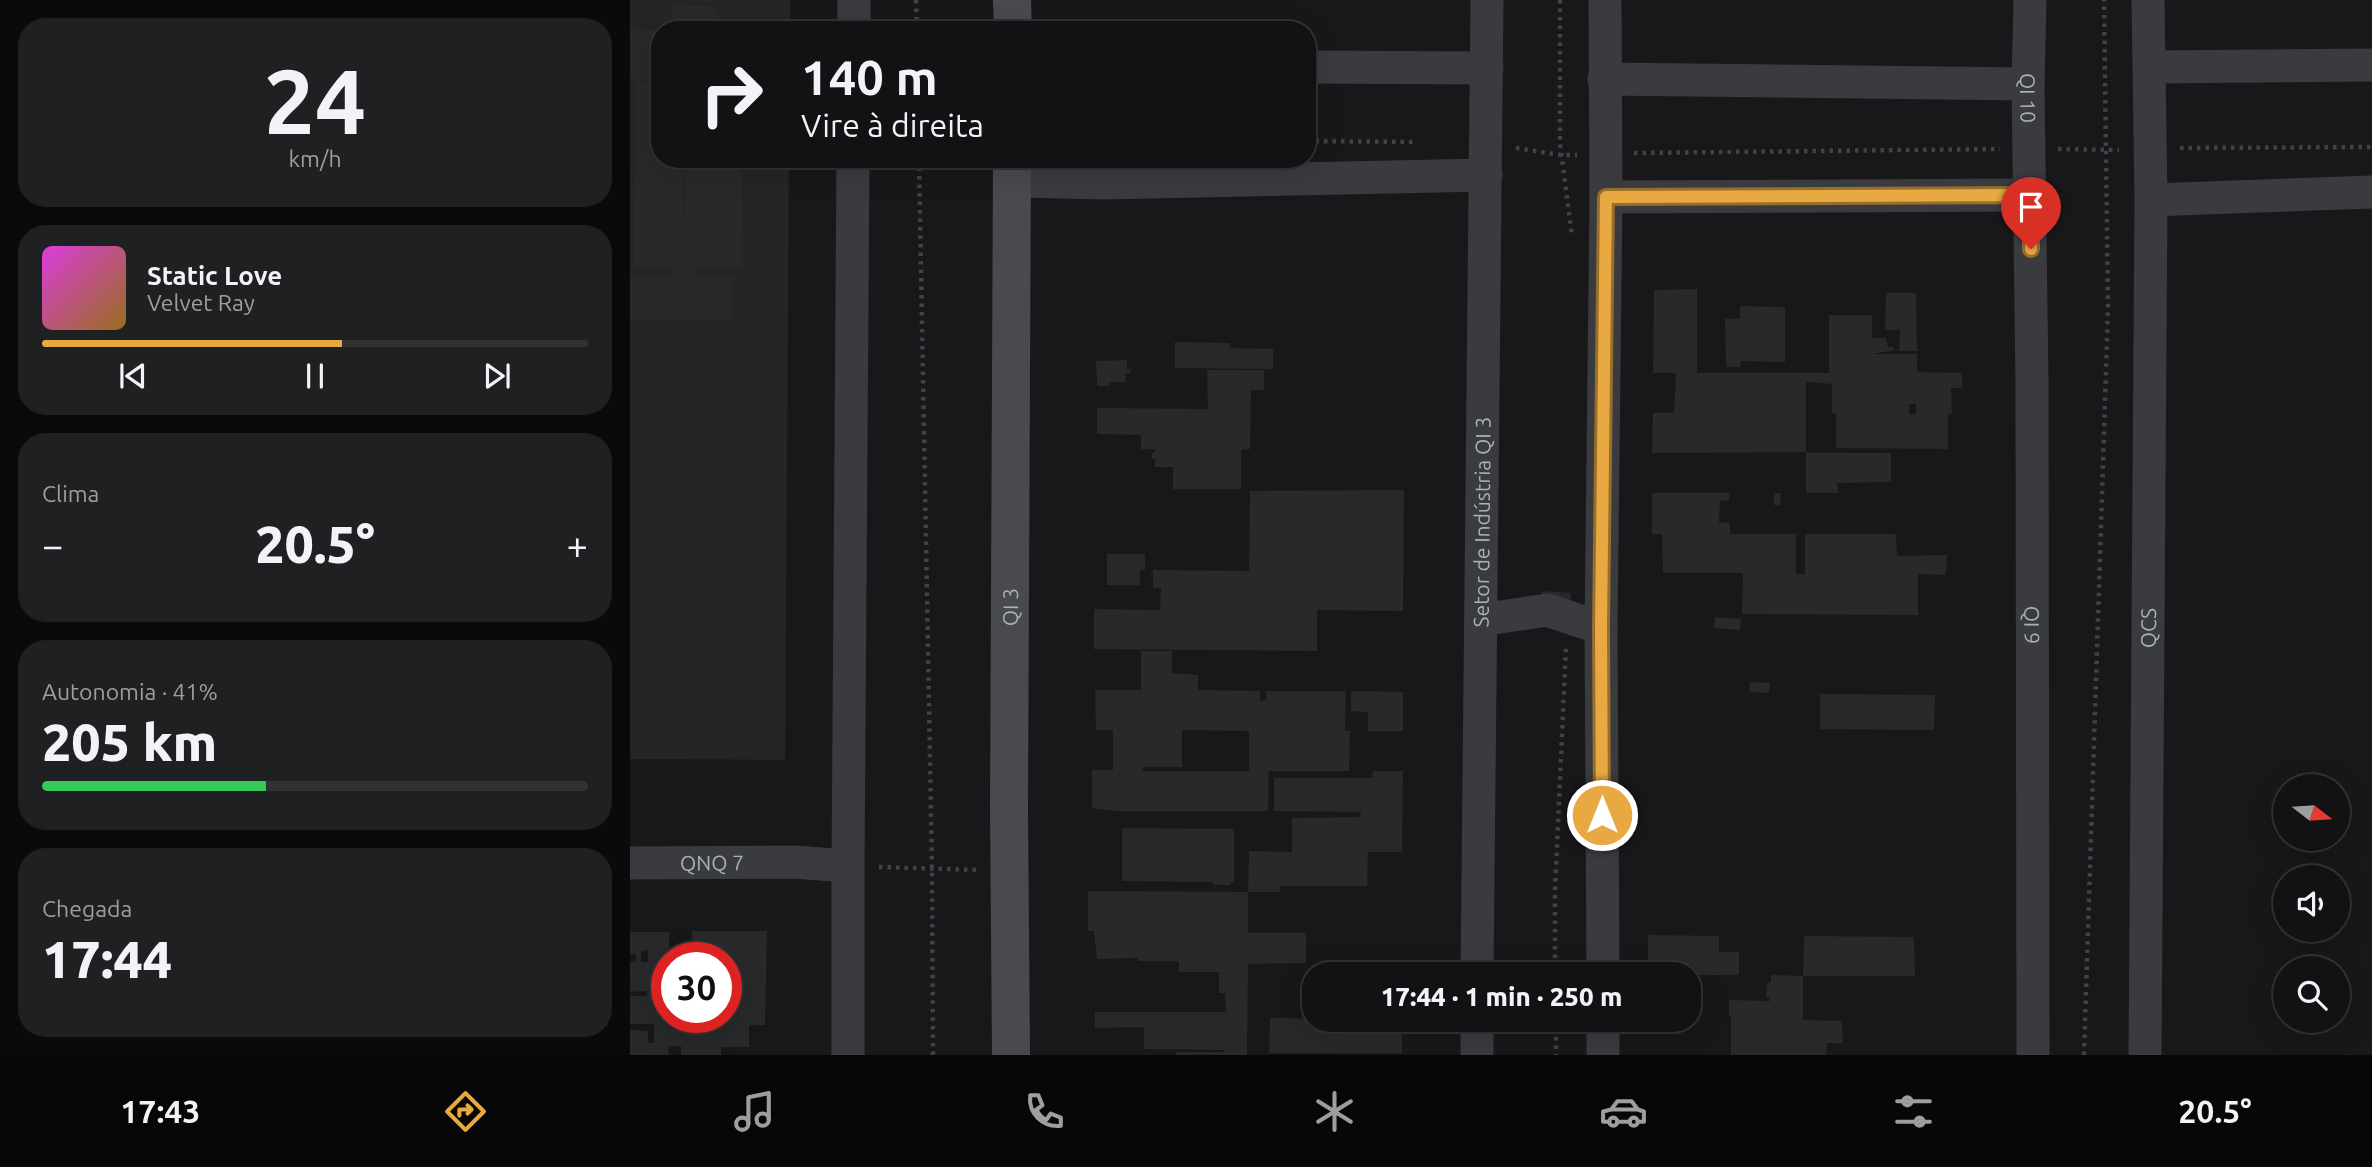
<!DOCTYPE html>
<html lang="pt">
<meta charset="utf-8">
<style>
:root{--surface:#121214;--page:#1f2022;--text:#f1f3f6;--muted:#9c9ea0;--line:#313234;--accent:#e9a942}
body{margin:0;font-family:Ubuntu,sans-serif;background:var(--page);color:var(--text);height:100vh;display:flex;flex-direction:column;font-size:26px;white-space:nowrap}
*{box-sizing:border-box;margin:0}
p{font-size:23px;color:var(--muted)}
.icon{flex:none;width:38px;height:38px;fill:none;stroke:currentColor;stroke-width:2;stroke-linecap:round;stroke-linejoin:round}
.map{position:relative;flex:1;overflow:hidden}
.side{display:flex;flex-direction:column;gap:18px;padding:18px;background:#0a0a0b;width:630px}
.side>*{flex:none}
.top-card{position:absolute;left:21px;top:21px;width:665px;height:147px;border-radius:28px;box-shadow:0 7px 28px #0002,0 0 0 2px var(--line);background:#121214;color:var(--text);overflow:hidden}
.needle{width:46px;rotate:107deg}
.fabs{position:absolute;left:1643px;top:774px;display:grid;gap:14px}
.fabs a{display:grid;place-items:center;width:77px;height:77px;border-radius:50%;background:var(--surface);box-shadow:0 7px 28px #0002,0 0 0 2px var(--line);font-size:35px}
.speed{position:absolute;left:21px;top:942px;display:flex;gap:14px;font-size:35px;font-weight:700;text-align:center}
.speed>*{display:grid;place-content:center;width:91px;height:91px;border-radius:50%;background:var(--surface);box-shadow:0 7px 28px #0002,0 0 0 2px var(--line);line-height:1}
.speed .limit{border:10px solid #d22;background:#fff;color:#111}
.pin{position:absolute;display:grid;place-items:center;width:60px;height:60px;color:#fff;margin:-72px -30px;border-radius:50% 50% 50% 0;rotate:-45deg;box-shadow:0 0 7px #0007}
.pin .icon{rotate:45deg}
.me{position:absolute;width:77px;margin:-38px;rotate:0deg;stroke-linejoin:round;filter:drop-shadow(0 0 5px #0008)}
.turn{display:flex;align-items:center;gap:24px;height:147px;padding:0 35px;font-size:32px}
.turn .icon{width:91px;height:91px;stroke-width:2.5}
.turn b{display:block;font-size:49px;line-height:60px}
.big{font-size:52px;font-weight:800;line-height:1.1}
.side .tile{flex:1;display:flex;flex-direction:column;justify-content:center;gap:10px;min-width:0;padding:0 24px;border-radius:28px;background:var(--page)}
.side .dial{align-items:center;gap:0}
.dial b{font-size:91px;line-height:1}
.song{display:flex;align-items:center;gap:21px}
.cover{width:84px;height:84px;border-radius:10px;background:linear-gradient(135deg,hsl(300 70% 55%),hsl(40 70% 35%))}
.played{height:7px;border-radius:4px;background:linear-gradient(90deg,var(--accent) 55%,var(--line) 55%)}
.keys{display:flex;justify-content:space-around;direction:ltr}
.heat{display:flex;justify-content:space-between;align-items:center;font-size:38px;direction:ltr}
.charge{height:10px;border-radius:5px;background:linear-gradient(90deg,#34c759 41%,var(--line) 0)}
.trip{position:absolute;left:672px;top:962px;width:399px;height:70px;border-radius:28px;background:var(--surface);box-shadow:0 7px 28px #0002,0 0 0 2px var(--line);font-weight:800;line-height:70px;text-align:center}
.dock{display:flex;height:112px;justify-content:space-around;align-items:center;background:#070708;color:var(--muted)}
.dock .icon{width:49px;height:49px}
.dock .selected{color:var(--accent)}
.dock b{font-size:32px;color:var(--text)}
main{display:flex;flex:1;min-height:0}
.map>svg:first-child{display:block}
</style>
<main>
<section class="side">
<div class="tile dial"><b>24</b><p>km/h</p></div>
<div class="tile">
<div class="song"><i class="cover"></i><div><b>Static Love</b><p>Velvet Ray</p></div></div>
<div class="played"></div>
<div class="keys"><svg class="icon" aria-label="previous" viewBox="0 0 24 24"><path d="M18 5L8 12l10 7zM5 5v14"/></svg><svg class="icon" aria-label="pause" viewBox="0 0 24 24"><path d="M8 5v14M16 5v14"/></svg><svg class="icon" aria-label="next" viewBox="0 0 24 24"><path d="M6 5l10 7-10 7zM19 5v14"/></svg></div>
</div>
<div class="tile"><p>Clima</p>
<div class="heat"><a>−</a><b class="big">20.5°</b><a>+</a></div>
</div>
<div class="tile"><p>Autonomia · 41%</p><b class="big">205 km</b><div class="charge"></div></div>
<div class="tile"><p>Chegada</p><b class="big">17:44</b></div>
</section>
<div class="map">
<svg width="1742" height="1055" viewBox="0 0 1742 1055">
<rect width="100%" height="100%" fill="#18181a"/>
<polygon fill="#242527" points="0,0 160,0 160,30 30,30 30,159 159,159 155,760 0,759"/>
<g fill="#28292b" fill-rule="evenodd">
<polygon points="41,5 85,6 86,30 42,30"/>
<polygon points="0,30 30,30 30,80 0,79"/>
<polygon points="6,83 30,84 30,159 54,159 54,264 56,159 112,159 111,267 67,266 67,277 103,277 102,320 0,319 0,276 41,277 41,266 4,266"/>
<path d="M1067,289V373H1199V315H1242V338H1256L1258,347H1264L1265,350L1242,354H1287V372L1332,373V388H1321L1322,414H1318V449L1206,448V413L1202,414V384L1176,382V452L1022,453L1023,413H1044L1046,373H1023L1024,290ZM1279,404H1286V414H1279Z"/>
<polygon points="1256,293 1286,293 1287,351 1269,351 1270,330 1255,330"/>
<polygon points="1110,306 1155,307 1155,362 1111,361 1110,367 1096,367 1095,319 1110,319"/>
<polygon points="545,342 600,343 600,348 643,349 643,369 545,368"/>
<polygon points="497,360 497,369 500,369 500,373 495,373 496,382 479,382 479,386 467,386 466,361"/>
<polygon points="577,370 634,370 634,390 621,390 620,449 611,450 611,489 543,489 543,467 525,467 525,459 522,459 522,454 526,449 511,449 511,435 467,434 467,408 578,409"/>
<polygon points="1176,453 1261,453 1261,482 1207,483 1208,493 1176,493"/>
<polygon points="774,490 773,611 687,610 687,651 464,649 464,609 530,610 531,588 523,588 523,570 619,571 620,491"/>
<polygon points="1022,493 1099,493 1099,501 1090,500 1089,522 1100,523 1100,534 1166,534 1166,574 1175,574 1175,534 1264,534 1266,535 1267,556 1317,555 1316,575 1288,574 1288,615 1112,614 1113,573 1033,573 1032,534 1022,534"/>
<polygon points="1144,493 1151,493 1150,505 1144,505"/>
<polygon points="477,554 515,554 515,570 510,570 510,585 477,585"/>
<polygon points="912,591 941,593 940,605 911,602"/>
<polygon points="1085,617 1111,619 1110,630 1084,628"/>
<path d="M511,651H542V673L568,675V690L630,691V701L637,700L636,691H716L715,731H720L719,771H639L638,811H485L462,808V770H483V730H466L465,690H511ZM552,730L619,731V771H513V767H552Z"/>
<polygon points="1120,682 1140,683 1139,693 1119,692"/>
<polygon points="724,691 773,692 773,731 738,731 738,712 721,711 721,692"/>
<polygon points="1190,694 1305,695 1304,730 1190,729"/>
<polygon points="743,771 773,771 772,852 738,852 737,886 650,886 650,892 618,892 619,851 662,852 662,818 730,817 731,812 644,811 644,778 742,778"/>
<polygon points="492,828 604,829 604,882 601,882 600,885 583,885 583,882 492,881"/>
<polygon points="458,891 618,892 618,933 676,933 676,963 618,964 617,1055 546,1055 546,1052 595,1052 594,1050 514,1049 514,1027 465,1028 465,1012 596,1012 595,993 589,993 589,972 549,972 549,961 508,961 508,958 467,959 464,931 458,931"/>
<polygon points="62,931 137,931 135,1025 119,1025 119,1047 91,1047 91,1055 51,1055 51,1046 38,1046 39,1055 0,1055 0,1030 18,1031 18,1043 24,1043 24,1024 0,1024 0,996 17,996 17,992 37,993 37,1017 96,1017 96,957 63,957"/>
<path d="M0,932H39V957H37V975H33V990L0,992V962H6V954H0ZM18,950V962H11V951Z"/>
<polygon points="1018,935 1089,936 1089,952 1109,952 1109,975 1018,975"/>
<polygon points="1174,936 1284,937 1285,976 1173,976 1173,1020 1212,1021 1213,1043 1197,1043 1196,1055 1101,1055 1101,1016 1099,1016 1099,1000 1140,1001 1140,997 1136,997 1137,983 1141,983 1141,975 1173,976"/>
<polygon points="640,1018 772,1020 772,1053 639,1053"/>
<rect x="1019" y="1020" width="27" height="11"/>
</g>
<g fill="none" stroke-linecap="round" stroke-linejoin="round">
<g stroke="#404246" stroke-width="4.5" stroke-dasharray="3.5 5" stroke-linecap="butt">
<polyline points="286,0 287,30"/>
<polyline points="930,0 930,144 942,236"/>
<polyline points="677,141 787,142"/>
<polyline points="886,148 931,155 947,155"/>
<polyline points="1550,148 1742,147"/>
<polyline points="1428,149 1489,150"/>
<polyline points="1004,153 1370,149"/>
<polyline points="289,159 302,868 303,1055"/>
<polyline points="249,867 348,870"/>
<polyline points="925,975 925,891 936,647"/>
<polyline points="926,1020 926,1055"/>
<polyline points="1454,1055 1478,308 1474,0"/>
</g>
<g stroke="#3a3b3f" stroke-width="33">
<path id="s1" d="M1400,0L1398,84L1402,383L1403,1055"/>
<polyline points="224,30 224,0"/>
<polyline points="677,67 857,68"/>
<polyline points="1520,67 1742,65"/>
<polyline points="974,79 1398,84"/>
<polyline points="382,181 473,183 856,175"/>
<polyline points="976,197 1400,195"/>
<polyline points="1521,200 1742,192"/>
<polyline points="851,620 917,610 971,628"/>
<path id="s2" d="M0,863L164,862L218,866V1055"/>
<polyline points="218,866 223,159"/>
<path id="s3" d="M847,975L857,0"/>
<polyline points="973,975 971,628 976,197 975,0"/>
<polyline points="973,1020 973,1055"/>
<polyline points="847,1055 847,1020"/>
<path id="s4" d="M1515,1055L1521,200L1518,0"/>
</g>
<g stroke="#484a4f" stroke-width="38">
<polyline points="382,0 383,30"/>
<path id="s5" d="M381,1055L379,808L382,159"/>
</g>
</g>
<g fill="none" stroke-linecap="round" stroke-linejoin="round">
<g stroke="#976e2b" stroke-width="18">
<polyline id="route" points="972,815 971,628 976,197 1400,195 1401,249"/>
</g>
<use href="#route" stroke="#e9a942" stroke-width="12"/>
</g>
<g text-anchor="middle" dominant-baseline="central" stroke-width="7" stroke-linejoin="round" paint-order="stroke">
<g font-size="21" fill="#abb0b9" stroke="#131315">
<text stroke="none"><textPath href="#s1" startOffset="98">QI 10</textPath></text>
<text stroke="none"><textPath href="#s3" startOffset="453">Setor de Indústria QI 3</textPath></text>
<text stroke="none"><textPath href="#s5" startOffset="448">QI 3</textPath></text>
<text stroke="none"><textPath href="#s1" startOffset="625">QI 9</textPath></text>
<text stroke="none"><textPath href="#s4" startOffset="427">QCS</textPath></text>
<text stroke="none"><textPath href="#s2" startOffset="82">QNQ 7</textPath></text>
</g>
</g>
</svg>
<div class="fabs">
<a><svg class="needle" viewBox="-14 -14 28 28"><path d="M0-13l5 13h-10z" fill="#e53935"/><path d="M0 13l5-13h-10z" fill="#9c9ea0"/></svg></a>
<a><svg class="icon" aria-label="sound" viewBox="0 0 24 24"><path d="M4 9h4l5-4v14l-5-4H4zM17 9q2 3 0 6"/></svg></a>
<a><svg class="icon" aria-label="search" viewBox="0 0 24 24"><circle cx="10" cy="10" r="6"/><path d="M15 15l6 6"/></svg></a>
</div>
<div class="speed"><div class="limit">30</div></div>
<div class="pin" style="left:1401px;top:249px;background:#d93025"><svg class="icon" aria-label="arrive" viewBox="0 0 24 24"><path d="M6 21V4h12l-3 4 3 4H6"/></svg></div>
<svg class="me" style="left:972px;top:815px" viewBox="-20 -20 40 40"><circle r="17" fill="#e9a942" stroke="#fff" stroke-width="3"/><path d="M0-11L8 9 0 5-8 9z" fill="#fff"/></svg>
<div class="trip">17:44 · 1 min · 250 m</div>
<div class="top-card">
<div class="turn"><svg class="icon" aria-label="right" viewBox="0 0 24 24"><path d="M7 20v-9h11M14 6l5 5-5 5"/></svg><div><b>140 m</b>Vire à direita</div></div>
</div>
</div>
</main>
<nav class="dock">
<b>17:43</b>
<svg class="icon selected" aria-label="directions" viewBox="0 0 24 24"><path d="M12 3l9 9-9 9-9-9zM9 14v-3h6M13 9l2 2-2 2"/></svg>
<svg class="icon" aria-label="music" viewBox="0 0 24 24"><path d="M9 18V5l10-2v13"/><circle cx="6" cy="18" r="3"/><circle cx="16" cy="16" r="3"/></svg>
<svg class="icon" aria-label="phone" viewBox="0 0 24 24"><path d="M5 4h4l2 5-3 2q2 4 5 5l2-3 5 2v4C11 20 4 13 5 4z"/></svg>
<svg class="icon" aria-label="climate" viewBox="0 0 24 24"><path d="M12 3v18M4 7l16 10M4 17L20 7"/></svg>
<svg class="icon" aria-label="car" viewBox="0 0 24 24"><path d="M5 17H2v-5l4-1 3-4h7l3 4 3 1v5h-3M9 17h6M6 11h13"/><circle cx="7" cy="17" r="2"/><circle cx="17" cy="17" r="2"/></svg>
<svg class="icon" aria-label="filters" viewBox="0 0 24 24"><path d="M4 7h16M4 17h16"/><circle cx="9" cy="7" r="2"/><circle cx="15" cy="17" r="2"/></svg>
<b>20.5°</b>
</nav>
